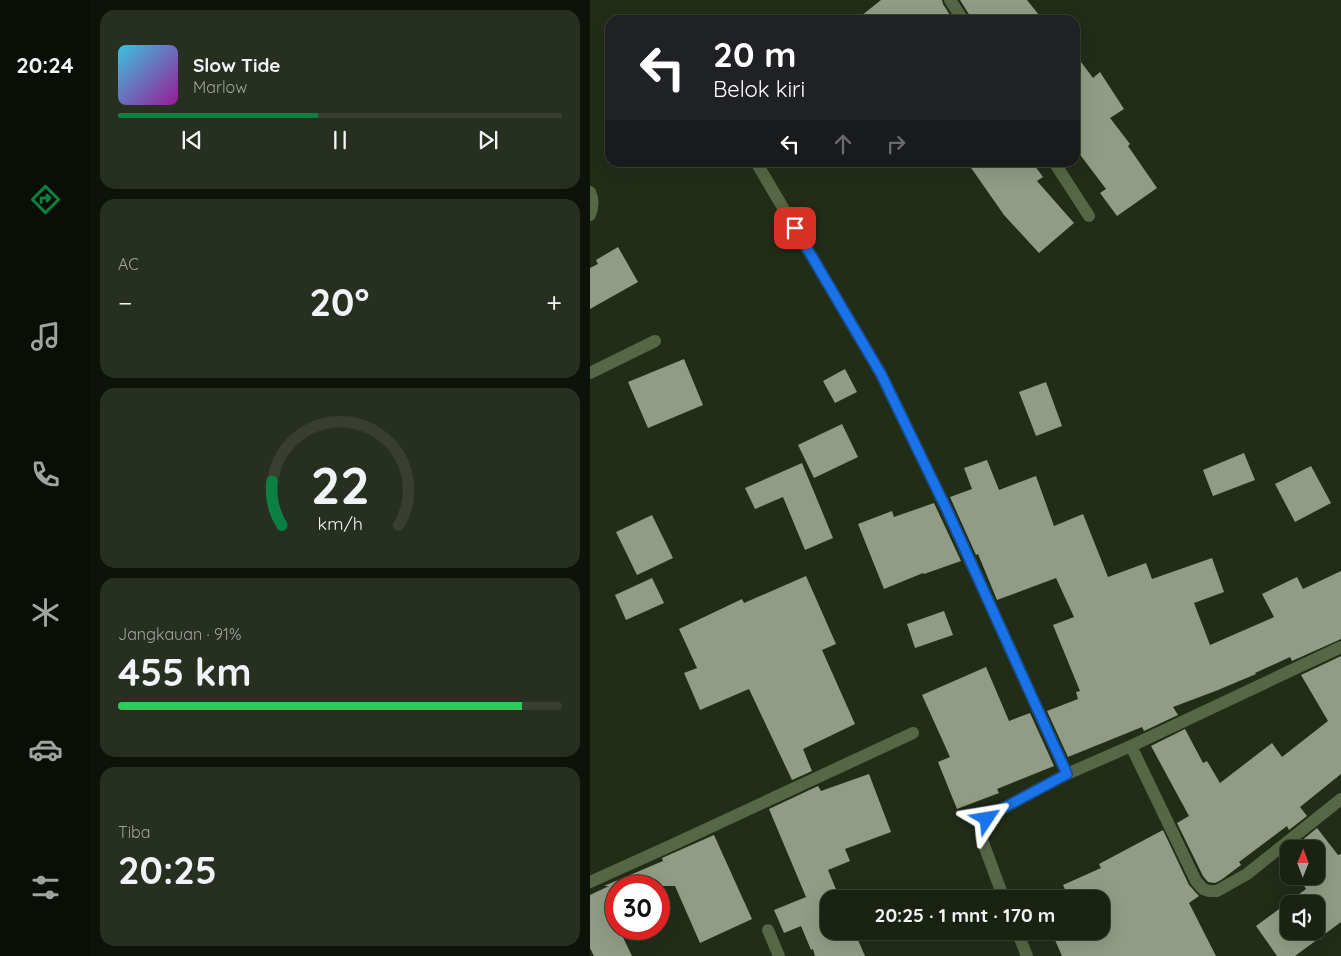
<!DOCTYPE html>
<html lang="id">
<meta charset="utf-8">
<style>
:root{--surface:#1a2212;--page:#272f20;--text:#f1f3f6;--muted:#9fa49f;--line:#383f32;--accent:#0b8043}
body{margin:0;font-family:Quicksand,sans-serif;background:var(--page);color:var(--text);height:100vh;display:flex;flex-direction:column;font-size:19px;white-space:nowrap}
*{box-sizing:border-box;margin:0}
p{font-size:16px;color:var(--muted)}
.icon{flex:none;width:28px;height:28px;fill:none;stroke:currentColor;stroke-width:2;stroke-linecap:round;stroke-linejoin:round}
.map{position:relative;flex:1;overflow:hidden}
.sheet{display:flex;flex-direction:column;gap:10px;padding:10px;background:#0e130a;width:500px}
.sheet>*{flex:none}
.top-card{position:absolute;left:15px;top:15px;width:475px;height:152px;border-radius:15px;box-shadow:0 5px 20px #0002,0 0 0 1px var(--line);background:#202124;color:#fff;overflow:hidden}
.needle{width:32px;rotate:1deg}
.controls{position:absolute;left:690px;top:840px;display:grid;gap:10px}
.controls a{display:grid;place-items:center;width:45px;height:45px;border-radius:10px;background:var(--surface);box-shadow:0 5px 20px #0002,0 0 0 1px var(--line);font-size:25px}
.speed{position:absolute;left:15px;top:875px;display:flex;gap:10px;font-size:25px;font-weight:700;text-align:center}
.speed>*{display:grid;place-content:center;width:65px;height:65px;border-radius:50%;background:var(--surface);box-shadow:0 5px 20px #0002,0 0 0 1px var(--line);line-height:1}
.speed .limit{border:8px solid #d22;background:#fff;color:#111}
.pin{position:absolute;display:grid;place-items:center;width:42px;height:42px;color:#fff;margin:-21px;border-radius:10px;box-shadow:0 2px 8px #0006}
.me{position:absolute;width:55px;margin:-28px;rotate:57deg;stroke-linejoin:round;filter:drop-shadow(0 0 4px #0008)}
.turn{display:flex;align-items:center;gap:18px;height:105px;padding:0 25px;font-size:22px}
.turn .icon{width:65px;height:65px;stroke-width:2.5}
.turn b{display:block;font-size:35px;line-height:42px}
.lanes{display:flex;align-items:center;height:48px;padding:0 25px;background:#0003;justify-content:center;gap:25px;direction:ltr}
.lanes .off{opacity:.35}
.big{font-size:38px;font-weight:800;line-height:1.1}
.sheet .tile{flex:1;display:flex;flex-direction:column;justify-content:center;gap:8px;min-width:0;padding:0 18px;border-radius:15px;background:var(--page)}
.sheet .dial{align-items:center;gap:0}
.dial svg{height:130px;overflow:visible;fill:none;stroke:var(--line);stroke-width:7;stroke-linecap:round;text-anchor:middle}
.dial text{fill:var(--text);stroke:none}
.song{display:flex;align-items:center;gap:15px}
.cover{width:60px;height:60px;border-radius:8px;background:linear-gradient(135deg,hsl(190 70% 55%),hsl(300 70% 35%))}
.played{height:5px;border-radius:2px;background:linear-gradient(90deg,var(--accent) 45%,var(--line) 45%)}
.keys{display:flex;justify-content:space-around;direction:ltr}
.heat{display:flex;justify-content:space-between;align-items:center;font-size:28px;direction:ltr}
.charge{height:8px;border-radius:4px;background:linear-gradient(90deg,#34c759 91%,var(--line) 0)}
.trip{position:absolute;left:230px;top:890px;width:290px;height:50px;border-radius:15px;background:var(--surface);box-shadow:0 5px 20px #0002,0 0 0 1px var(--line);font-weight:800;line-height:50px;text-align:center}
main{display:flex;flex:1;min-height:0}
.menu{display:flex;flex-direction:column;width:90px;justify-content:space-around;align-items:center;background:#0a0e07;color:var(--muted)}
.menu .icon{width:35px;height:35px}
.menu .current{color:var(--accent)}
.menu b{font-size:22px;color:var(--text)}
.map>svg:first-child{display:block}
</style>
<main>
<nav class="menu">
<b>20:24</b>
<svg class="icon current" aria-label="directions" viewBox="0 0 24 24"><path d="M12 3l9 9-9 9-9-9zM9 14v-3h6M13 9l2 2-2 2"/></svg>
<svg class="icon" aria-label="music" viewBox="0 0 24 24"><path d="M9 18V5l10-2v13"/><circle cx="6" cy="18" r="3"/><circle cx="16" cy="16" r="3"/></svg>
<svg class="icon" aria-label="phone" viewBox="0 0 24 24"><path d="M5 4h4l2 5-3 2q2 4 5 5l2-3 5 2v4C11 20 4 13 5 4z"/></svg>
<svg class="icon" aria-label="climate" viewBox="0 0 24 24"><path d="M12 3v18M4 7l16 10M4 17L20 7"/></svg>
<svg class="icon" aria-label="car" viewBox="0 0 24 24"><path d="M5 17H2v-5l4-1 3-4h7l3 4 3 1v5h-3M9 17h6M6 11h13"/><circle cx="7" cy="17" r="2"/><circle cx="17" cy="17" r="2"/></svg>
<svg class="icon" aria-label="filters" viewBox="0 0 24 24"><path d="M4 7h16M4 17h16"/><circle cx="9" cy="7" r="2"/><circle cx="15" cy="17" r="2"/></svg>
</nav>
<section class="sheet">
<div class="tile">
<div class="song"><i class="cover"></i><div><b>Slow Tide</b><p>Marlow</p></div></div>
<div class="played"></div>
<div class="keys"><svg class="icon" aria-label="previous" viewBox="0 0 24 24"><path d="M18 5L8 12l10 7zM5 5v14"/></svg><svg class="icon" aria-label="pause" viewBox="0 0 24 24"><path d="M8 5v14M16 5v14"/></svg><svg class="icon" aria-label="next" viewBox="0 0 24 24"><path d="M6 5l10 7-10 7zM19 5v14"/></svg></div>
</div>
<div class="tile"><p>AC</p>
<div class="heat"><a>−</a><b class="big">20°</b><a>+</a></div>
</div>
<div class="tile dial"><svg viewBox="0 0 100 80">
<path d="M14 69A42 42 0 1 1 86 69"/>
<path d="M14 69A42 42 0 0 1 8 42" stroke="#0b8043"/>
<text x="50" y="56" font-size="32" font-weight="700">22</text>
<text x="50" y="72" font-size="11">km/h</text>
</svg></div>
<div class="tile"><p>Jangkauan · 91%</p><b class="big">455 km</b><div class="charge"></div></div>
<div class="tile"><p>Tiba</p><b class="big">20:25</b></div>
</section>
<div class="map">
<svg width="751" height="956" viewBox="0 0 751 956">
<rect width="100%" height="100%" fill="#222d18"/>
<g fill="#909d84" fill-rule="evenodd">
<polygon points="291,0 352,0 353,4 363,20 266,20"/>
<polygon points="370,0 437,0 453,20 381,20 380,16"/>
<polygon points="485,54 503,78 510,72 534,109 520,118 540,144 538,146 567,188 527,216 510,193 516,189 485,148"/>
<polygon points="377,162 442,162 453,177 447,181 484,223 449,253 414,215"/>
<polygon points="28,247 48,282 0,309 0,268 8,264 6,260"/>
<polygon points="94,359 113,405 58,428 38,382"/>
<polygon points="255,369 267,392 245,403 233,381"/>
<polygon points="456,382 472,426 446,436 429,392"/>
<polygon points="252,424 268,457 224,478 208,445"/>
<polygon points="654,453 665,480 623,496 613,470"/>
<polygon points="397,460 409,490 446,476 464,526 493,514 518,577 556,563 562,579 622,558 634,592 604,603 620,645 684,617 672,594 707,577 713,589 751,571 751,639 702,661 700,657 665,673 666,674 628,690 583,707 588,715 554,731 552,727 478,757 457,711 488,699 486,692 490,691 463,625 484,617 466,578 407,600 388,554 386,555 360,497 382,489 374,468"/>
<polygon points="212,463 243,538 215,550 193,497 165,509 155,488"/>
<polygon points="721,466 741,503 705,522 685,484"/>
<polygon points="344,503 371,561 334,574 333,573 294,589 268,524 302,511 304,517"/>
<polygon points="62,515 83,558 47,575 26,532"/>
<polygon points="216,576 246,644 232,650 265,724 213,749 222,771 202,780 159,689 110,710 94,673 107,668 89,629 152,599 154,603"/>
<polygon points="62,578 74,603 36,620 25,595"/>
<polygon points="354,611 363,635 325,648 317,624"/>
<polygon points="751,656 751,774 710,807 717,816 699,830 697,826 649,862 651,865 631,880 625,883 618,882 613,876 587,823 599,816 561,746 595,729 613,763 617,761 630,783 682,743 692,757 738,721 711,675"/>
<polygon points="396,667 419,721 440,713 464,766 407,789 409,793 367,809 348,762 360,757 332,695"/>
<polygon points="279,774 301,832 255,849 260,861 238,870 250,899 239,899 239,931 264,931 275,956 225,956 223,949 221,950 211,926 194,933 184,910 216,897 179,809 228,786 231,791"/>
<path d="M727,828L748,855L751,854V922L705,956H687L666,926L716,889L711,881L718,876H726V871L730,868L726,863V849H715L710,842ZM699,904H726V931H699Z"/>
<polygon points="573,830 599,885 609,896 599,903 626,956 472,956 461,931 511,931 511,899 472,899 478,896 473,885 511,868 509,864"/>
<polygon points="124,835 162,919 110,943 85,886 26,886 26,929 29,929 42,956 4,956 0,948 0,895 19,886 14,886 73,861 72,858"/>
</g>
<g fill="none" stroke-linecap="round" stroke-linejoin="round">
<g stroke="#556744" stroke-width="12">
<polyline points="360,0 373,20"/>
<polyline points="166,162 291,374 357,510 477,774"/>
<polyline points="464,162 499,216"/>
<path d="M0,192C4,200 3,207 0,215"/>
<polyline points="0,373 65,341"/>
<polyline points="541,746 606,881 613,889 619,891 627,891 657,874 751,799"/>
<polyline points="0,882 82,845 323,733"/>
<polyline points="414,899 391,837 391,830 394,824 404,813 477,774 541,746 751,647"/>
<polyline points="178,930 189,956"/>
<polyline points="427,931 437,956"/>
</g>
</g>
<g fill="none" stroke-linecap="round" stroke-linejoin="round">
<g stroke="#114b97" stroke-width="12">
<polyline id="route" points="205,228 291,374 357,510 477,774 404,813 397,819"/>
</g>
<use href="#route" stroke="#1a73e8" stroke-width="9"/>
</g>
</svg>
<div class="controls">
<a><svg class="needle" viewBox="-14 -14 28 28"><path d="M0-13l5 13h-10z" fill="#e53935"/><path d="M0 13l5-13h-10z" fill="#9fa49f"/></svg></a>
<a><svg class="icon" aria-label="sound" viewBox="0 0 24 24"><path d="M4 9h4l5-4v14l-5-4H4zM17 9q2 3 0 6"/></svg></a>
</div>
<div class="speed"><div class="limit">30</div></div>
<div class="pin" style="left:205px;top:228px;background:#d93025"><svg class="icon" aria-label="arrive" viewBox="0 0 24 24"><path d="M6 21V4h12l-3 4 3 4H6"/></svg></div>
<svg class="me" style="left:397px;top:819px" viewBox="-20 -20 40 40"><path d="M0-17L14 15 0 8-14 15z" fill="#1a73e8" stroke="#fff" stroke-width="4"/></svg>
<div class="trip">20:25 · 1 mnt · 170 m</div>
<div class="top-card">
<div class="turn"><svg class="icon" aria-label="left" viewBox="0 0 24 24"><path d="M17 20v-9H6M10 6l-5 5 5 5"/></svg><div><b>20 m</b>Belok kiri</div></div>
<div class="lanes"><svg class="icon" aria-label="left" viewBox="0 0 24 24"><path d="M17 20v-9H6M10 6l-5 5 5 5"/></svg><svg class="icon off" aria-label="ahead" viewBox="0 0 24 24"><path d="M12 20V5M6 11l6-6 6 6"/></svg><svg class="icon off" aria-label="right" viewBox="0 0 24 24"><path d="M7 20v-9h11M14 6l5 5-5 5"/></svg></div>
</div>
</div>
</main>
